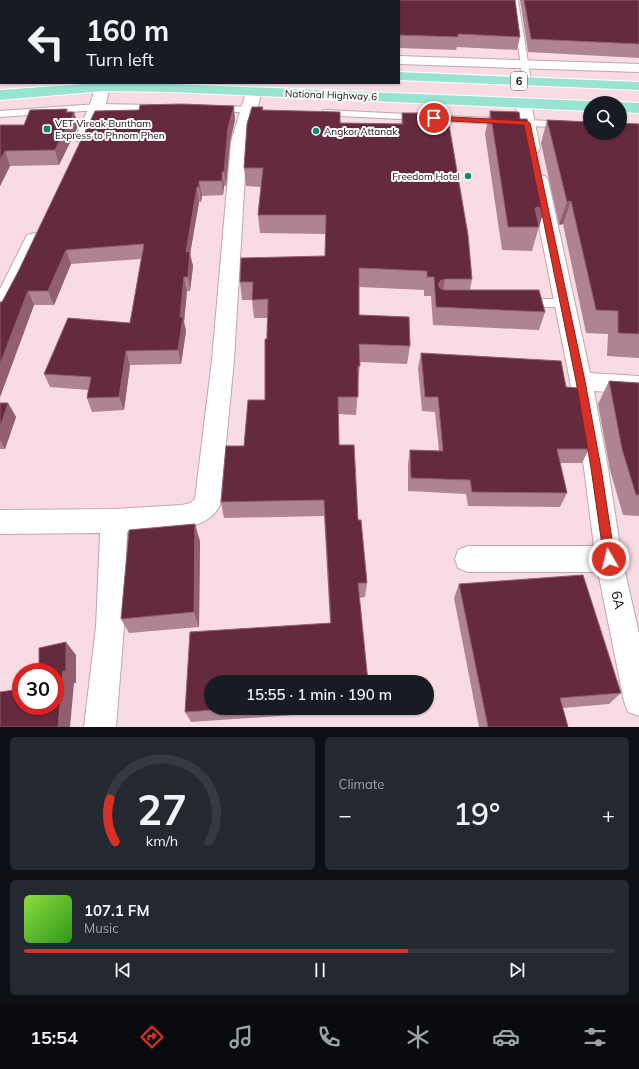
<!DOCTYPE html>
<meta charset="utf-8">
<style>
:root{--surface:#171b24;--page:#242831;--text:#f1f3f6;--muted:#9ea1a6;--line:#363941;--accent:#d93025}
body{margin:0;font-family:Mulish,sans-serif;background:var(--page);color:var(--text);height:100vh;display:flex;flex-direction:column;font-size:15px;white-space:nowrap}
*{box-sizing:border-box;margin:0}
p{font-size:13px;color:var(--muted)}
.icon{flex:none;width:22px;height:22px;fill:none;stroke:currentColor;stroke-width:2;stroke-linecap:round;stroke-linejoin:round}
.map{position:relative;height:727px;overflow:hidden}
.panel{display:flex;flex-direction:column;gap:10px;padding:10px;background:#0d0f14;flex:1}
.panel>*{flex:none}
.guide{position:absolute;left:0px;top:0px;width:400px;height:84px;box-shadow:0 1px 3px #0004;background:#171b24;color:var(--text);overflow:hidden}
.tools{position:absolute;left:583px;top:96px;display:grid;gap:8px}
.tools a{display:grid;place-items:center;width:44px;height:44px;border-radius:50%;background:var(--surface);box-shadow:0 1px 3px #0004;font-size:20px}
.speed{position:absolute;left:12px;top:663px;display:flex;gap:8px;font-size:20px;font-weight:700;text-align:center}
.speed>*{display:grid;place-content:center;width:52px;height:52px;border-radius:50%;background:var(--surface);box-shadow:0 1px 3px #0004;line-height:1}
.speed .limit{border:6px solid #d22;background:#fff;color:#111}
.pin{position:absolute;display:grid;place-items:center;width:34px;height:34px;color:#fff;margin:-17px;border:2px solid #fff;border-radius:50%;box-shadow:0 1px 4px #0007}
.me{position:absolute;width:44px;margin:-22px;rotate:352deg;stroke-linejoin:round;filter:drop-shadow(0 0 3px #0008)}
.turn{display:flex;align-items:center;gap:14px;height:84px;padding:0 20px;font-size:18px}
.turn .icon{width:52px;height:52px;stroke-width:2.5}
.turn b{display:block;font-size:28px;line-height:34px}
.big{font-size:30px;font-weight:600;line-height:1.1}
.panel .tile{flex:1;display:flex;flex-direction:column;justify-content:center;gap:6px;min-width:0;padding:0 14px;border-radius:6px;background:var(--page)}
.panel .dial{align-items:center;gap:0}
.dial svg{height:104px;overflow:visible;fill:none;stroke:var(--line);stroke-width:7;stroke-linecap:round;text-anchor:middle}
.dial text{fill:var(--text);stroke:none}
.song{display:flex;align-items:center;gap:12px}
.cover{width:48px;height:48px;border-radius:6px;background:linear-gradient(135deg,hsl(90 70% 55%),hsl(110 70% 35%))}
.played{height:4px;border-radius:2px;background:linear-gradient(90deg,var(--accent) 65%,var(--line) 65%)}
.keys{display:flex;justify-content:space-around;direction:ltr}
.heat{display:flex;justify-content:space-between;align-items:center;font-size:22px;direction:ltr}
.panel .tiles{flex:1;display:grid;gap:10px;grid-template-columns:1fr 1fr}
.tile:last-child{grid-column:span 2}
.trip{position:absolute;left:204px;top:675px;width:230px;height:40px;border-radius:20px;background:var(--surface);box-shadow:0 1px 3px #0004;font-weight:600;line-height:40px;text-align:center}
.menu{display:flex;height:64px;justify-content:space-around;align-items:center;background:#090b0e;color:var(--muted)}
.menu .icon{width:28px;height:28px}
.menu .active{color:var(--accent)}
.menu b{font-size:18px;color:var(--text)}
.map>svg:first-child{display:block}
</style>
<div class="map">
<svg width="639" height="727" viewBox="0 0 639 727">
<rect width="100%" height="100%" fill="#f9dce3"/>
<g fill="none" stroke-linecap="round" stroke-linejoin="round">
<g stroke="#c1a6ad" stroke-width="2">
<g id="service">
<polygon points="512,0 518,0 531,81 527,83 523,81"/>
<polygon points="97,104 155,105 159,108 155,111 97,110 0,117 0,111"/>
<polygon points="219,106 256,107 260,110 256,113 216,111 215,109"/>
<polygon points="325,110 590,123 590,129 322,115 321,113 322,111"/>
<polygon points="527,299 564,299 568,300 570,303 568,306 564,307 527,307 523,306 521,303 523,300"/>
</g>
</g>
<g stroke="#c1a6ad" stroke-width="2">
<g id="minor">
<polygon points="399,56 639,64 639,72 399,64"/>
<polygon points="97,83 111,83 105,107 89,141 83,143 77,141 75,138 89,107"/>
<path d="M254,87L259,89L262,92L247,142L234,360L220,505C206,535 155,530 127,532L124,627L116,727H84L96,627L100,533L0,534V510L114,509L182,505L190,503L195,499L212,360L231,142L246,92L249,89Z"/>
<polygon points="523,98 528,100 531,103 540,148 538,152 532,153 526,152 524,148 515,103 518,100"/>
<polygon points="539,175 545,176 548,180 590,373 639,376 639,394 594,391 608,468 622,559 639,633 639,716 628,712 624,701 598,572 468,572 458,568 455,559 458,550 468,546 594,546 584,468 570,381 530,180 533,176"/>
<polygon points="34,233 41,235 43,239 10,310 7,315 0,317 0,289 27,235"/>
</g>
</g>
<g stroke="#fff" stroke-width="2">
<g id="primary">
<rect x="0" y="70" width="1" height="8"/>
<polygon points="399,72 639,82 639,90 399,80"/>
<polygon points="98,83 172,84 590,101 596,103 590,103 590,111 172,92 104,91 0,100 0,90"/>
<polygon points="620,102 639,103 639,113 620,112 620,103 617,103"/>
</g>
</g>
<use href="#service" fill="#fff" fill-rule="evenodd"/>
<use href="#minor" fill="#fff" fill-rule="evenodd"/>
<use href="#primary" fill="#99e4d0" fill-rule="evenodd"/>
</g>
<g fill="#af8390">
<polygon points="0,0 515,0 520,37 517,50 457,47 456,50 399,48 399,1 1,1 1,40 0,40"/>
<polygon points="520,0 639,0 639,58 528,52"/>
<polygon points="263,110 340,123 401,124 402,113 472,279 470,290 545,312 539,330 433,325 431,296 424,296 424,290 359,287 359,315 410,346 407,364 360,362 356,415 338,414 339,445 358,520 367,583 365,597 359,598 368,682 211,708 368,708 368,710 191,722 185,712 330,623 324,516 224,518 221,502 244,446 265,400 267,318 254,318 252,300 242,300 240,282 325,256 326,234 260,233 258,215 261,187 246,186 244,168"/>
<polygon points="490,111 545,206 532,251 502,250 485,134"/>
<polygon points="68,112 74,112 78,126 59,165 10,166 0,186 0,125 24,125"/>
<polygon points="235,120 230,142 226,186 224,186 223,195 202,196 201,202 199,202 190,254 193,266 190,291 187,291 184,322 186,331 181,364 130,365 124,410 92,412 87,398 88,390 50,387 44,374 130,323 141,259 71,264 54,305 34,305 0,397 0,302 2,302 18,272"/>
<polygon points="547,120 639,124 639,358 607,356 608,334 586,333 563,224 559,225 541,143"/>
<polygon points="421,353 566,387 589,449 582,463 560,463 567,493 560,507 468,506 466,494 408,491 408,464 410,450 439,451 435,412 422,411 418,368"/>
<polygon points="609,381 639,383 639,516 623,515 610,470 598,404"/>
<polygon points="0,403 8,403 16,417 5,449 0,449"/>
<polygon points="200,541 199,627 129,633 121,619"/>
<polygon points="459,584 621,693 609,704 563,708 568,727 479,727 454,598"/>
</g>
<g fill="#915f70">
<polygon points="234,106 235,120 230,142 226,186 224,172 228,128"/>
<polygon points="67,109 70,119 74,112 78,126 59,165 55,150"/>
<polygon points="5,151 10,166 0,186 0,160"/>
<polygon points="222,172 224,186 223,195 222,181"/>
<polygon points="199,181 202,196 201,202 199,187"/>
<polygon points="197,187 199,202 190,254 193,266 190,291 188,277 186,252"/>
<polygon points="571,201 563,224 559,225 567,202"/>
<polygon points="545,206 539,227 535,208"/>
<polygon points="66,250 71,264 54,305 48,291"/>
<polygon points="184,277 187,291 184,322 186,331 181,364 178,350 180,317"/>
<polygon points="445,279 442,298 438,285 440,281"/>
<polygon points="28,291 34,305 0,397 0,364"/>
<polygon points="126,351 130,365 124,410 119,397"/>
<polygon points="8,403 16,417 5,449 0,440 0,428"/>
<polygon points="195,524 200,541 199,627 194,612"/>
<polygon points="66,642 76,655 76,683 74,683 70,727 58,727"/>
</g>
<g fill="#652a3e" stroke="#915f70">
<polygon points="0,0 515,0 520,37 458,34 458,37 399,35 399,1 1,1 1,27 0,27"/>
<polygon points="524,0 639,0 639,44 531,39"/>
<polygon points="182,104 234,106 228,128 224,172 222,172 222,181 199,181 199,187 197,187 186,252 190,252 188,277 184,277 180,317 183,317 178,350 126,351 119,397 87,398 91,377 44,374 68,318 130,323 144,244 66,250 48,291 28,291 0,364 0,302 2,302 18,272 95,111 139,110 140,105"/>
<polygon points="252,107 263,107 262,110 340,112 340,123 403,124 402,113 447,113 468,235 472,279 445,279 440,281 438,285 441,289 445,290 539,290 545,312 436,307 434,277 427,277 427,271 359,268 359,315 409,317 410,346 359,344 360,366 358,366 358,397 338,397 339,445 354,445 358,520 361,520 367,583 358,583 368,682 211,682 211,708 242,708 185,712 190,632 331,623 324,500 221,502 226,446 244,446 248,400 265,400 265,339 267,339 268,299 252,300 253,282 240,282 241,258 325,256 326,215 258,215 263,168 244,168 247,124"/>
<polygon points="67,109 66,112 74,112 55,150 5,151 0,160 0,125 24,125 30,110"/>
<polygon points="490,111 519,112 520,119 527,119 545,206 535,208 539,227 508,227"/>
<polygon points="547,120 590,122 590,133 620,133 620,123 639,124 639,334 618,333 618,311 596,310 571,201 567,202"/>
<polygon points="421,353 561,361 566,387 578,388 589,449 557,449 567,493 472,492 470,480 411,478 410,450 443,451 438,397 425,397"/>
<polygon points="609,381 639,383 639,495 636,495 622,449"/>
<polygon points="0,403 8,403 0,428"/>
<polygon points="195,524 194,612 121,619 129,530"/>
<polygon points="583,575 621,693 560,698 568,727 488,727 459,584"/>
<polygon points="66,642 66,671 63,671 58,727 0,727 0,692 21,689 21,706 55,706 55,672 39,672 39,648"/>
</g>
<polygon fill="#d93025" stroke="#8d1f18" points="434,116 527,121 530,123 585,381 601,468 615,559 613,562 609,564 605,562 604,559 591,468 576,381 524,125 432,120 432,117"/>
<g fill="#098b70" stroke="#fff" stroke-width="1.5">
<rect x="43" y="125" width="8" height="8" rx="2"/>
<circle cx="316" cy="131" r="4"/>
<circle cx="468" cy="176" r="4"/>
</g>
<g text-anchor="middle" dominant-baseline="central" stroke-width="4" stroke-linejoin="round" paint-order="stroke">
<g font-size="10" fill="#170e10" stroke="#fff">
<text transform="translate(331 95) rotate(2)">National Highway 6</text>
</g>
<g font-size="10" fill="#170e10" stroke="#fff" text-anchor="start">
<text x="55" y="123">VET Vireak Buntham<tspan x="55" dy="12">Express to Phnom Phen</tspan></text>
<text x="324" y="131">Angkor Attanak</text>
<text x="460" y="176" text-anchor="end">Freedom Hotel</text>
</g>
<rect fill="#fff" stroke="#5d5658" stroke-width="1" x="511" y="72" width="16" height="18" rx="3"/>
<g font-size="11" font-weight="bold" fill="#170e10">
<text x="519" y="81">6</text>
</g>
<g font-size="14" fill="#170e10" stroke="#fff">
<text transform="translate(618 600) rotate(78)">6A</text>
</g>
</g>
</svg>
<div class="tools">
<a><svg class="icon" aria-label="search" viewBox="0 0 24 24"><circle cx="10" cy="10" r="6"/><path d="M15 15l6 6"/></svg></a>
</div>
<div class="speed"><div class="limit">30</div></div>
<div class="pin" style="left:434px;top:118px;background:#d93025"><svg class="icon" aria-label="arrive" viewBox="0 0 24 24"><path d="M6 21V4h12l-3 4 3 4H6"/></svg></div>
<svg class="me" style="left:609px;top:559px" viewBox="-20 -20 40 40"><circle r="17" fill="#d93025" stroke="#fff" stroke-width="3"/><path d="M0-11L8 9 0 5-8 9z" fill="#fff"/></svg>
<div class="trip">15:55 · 1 min · 190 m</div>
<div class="guide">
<div class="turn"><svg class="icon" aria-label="left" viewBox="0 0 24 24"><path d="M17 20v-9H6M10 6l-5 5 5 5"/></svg><div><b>160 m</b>Turn left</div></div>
</div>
</div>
<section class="panel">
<div class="tiles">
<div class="tile dial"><svg viewBox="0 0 100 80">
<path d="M14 69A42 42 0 1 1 86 69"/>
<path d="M14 69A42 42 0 0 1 10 36" stroke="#d93025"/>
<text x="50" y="56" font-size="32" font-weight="700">27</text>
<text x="50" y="72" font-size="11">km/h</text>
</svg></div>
<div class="tile"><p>Climate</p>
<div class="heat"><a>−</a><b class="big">19°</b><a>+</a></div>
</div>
<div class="tile">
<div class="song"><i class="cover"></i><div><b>107.1 FM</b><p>Music</p></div></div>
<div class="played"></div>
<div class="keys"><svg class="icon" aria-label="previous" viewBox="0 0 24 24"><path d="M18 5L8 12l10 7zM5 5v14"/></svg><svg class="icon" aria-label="pause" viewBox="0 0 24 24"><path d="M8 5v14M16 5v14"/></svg><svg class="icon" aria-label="next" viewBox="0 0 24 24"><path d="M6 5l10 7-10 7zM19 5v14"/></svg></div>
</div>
</div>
</section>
<nav class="menu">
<b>15:54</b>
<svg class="icon active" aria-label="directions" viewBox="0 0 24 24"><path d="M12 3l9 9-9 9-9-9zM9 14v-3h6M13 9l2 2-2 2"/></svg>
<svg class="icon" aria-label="music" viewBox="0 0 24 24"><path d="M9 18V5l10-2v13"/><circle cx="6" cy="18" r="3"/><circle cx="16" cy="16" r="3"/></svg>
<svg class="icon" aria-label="phone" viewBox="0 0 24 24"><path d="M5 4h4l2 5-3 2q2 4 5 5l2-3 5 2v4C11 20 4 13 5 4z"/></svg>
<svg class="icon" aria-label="climate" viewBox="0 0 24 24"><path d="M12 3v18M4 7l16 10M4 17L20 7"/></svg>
<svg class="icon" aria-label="car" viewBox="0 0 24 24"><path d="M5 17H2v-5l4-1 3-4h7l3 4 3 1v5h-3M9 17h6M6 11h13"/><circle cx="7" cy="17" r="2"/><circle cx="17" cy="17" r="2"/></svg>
<svg class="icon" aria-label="filters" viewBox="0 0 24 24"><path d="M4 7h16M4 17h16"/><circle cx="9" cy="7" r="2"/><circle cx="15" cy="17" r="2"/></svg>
</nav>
